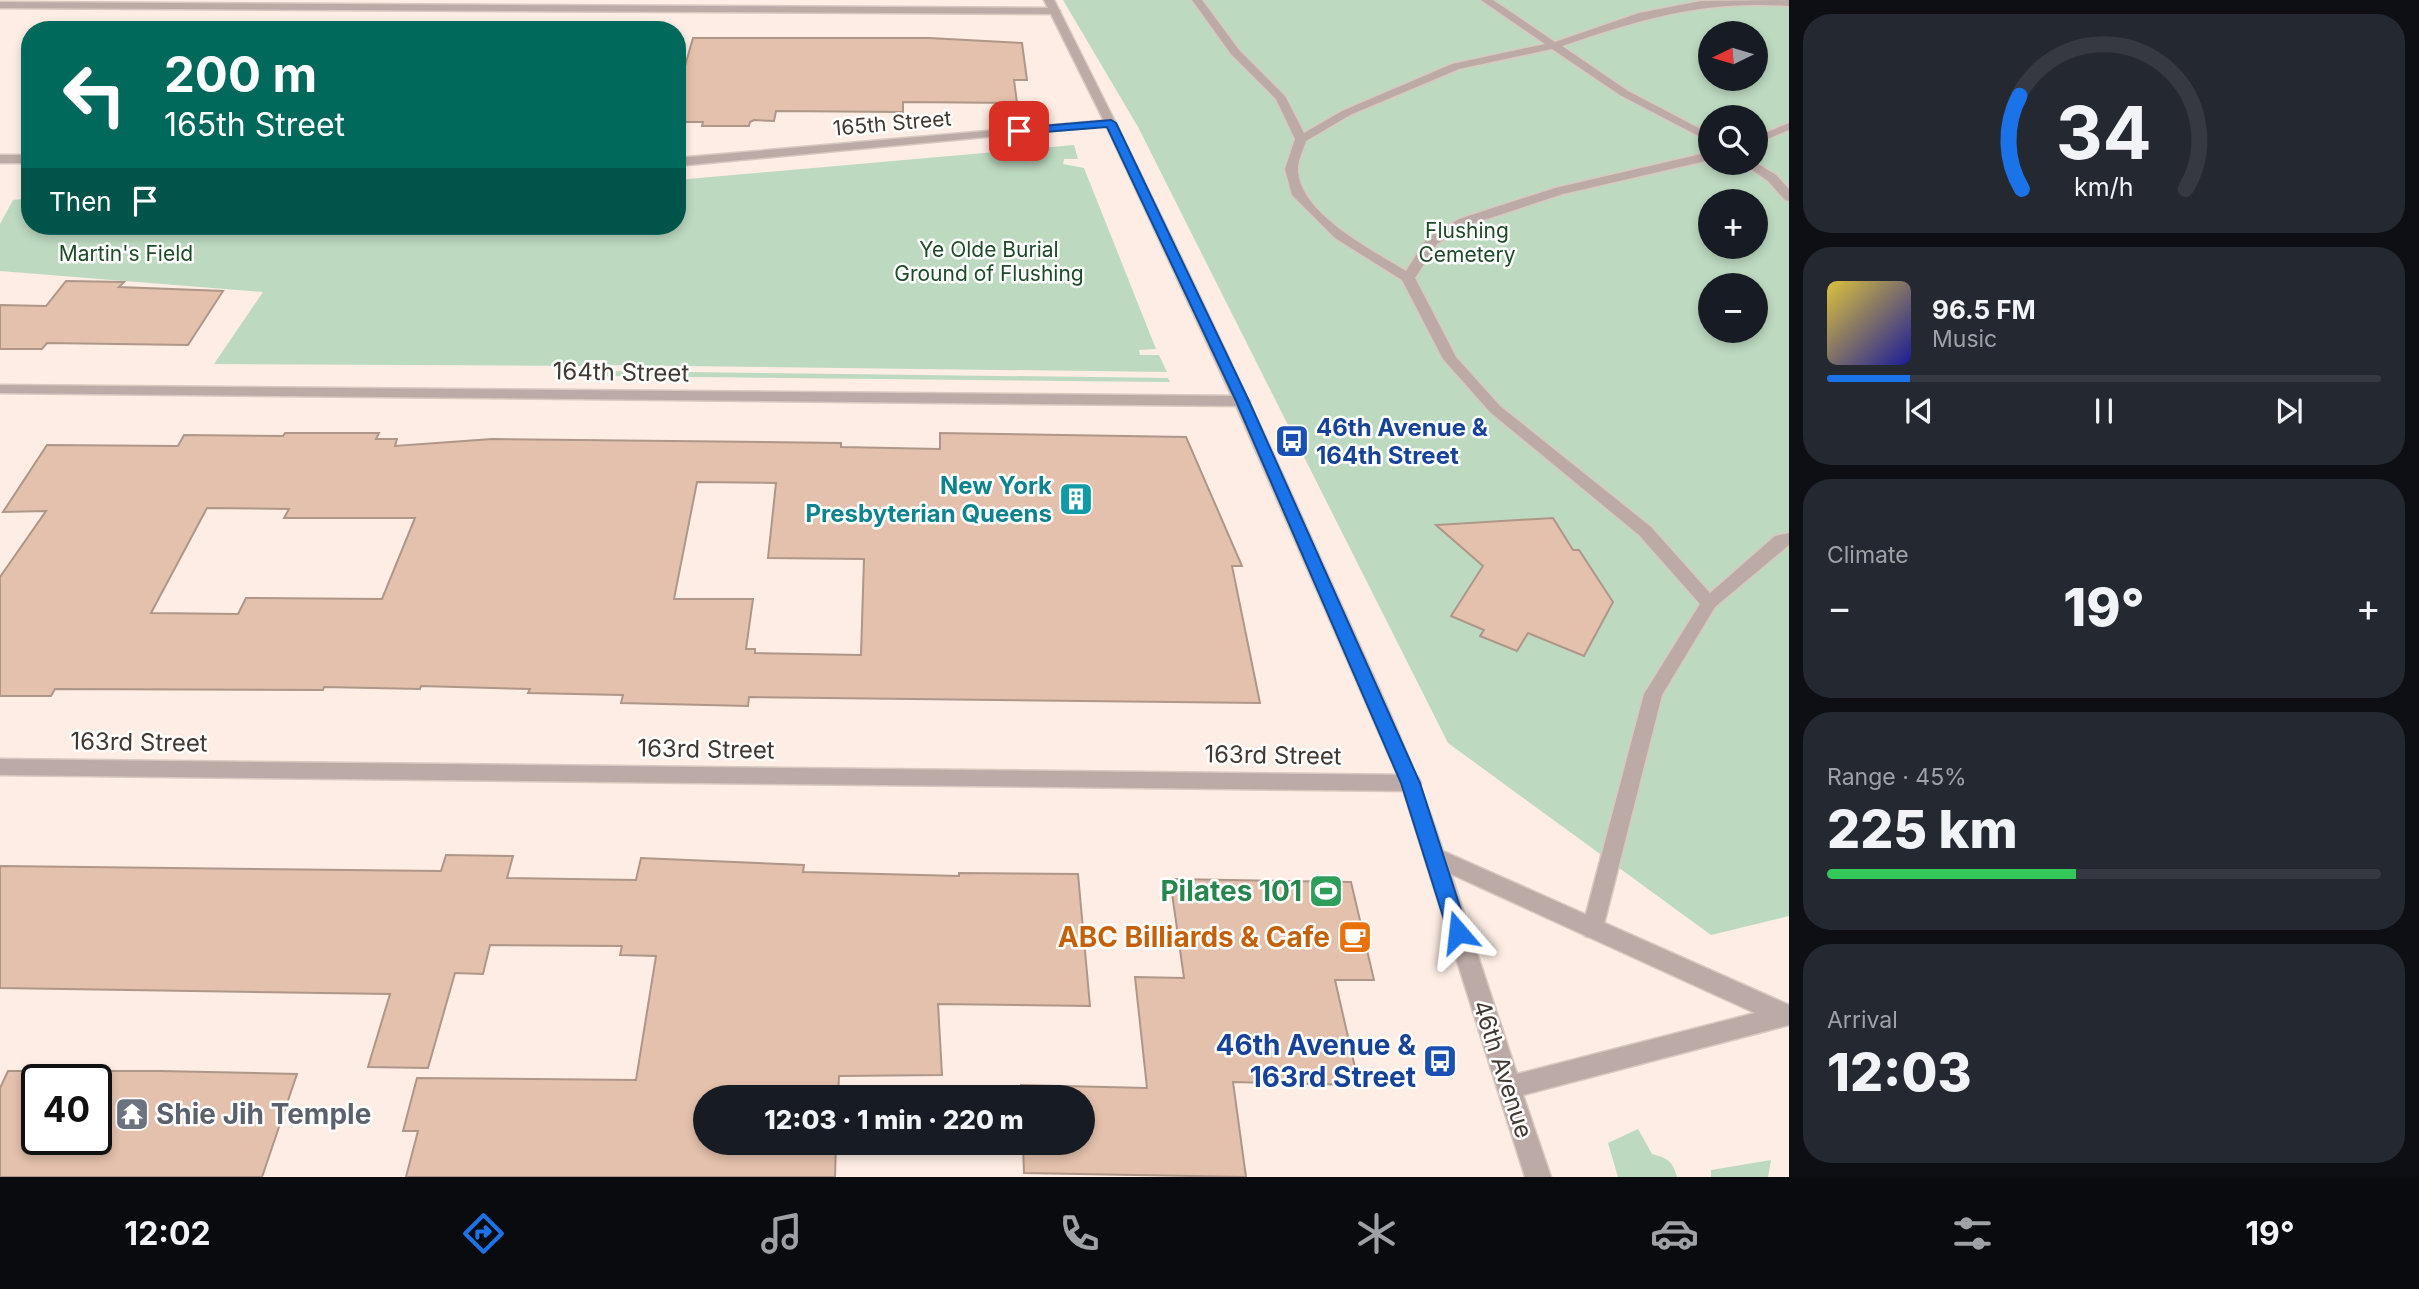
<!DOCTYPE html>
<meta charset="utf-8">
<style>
:root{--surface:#171b24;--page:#242831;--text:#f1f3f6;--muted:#9ea1a6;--line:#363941;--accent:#1a73e8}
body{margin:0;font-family:Inter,sans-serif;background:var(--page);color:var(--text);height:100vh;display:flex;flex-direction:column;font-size:26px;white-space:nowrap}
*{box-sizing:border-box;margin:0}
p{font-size:23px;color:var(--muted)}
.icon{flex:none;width:38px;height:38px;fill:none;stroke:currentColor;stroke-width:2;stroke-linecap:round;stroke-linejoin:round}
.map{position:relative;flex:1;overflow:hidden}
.side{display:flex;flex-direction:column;gap:14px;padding:14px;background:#0d0f14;width:630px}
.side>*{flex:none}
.top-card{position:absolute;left:21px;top:21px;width:665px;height:214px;border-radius:28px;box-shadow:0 4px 10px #0003;background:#00695c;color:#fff;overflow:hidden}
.needle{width:46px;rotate:265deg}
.fabs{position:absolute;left:1698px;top:21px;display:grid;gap:14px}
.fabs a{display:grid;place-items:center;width:70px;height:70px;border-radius:50%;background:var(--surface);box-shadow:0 4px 10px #0003;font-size:35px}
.speed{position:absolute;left:21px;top:1064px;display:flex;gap:14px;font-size:35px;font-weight:700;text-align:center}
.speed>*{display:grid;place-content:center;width:91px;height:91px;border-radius:50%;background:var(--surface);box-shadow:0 4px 10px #0003;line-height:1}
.speed .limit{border:4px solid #111;border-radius:10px;background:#fff;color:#111}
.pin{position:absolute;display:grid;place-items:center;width:60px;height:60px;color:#fff;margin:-30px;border-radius:14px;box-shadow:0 4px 10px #0006}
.me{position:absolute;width:77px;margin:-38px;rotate:343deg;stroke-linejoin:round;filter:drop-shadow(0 0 5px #0008)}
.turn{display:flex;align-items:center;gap:24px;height:147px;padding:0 28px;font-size:32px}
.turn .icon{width:91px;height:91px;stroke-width:2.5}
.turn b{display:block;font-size:49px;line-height:60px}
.then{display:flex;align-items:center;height:66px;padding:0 28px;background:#0003;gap:14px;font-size:26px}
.big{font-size:52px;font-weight:800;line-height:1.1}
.side .card{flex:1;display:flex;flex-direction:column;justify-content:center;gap:10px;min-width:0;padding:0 24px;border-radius:28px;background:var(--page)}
.side .dial{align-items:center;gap:0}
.dial svg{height:182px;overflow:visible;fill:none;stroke:var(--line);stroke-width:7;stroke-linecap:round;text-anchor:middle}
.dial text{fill:var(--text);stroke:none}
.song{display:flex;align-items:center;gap:21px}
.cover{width:84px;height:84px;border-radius:10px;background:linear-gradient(135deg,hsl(50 70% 55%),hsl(240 70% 35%))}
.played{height:7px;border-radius:4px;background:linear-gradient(90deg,var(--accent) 15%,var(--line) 15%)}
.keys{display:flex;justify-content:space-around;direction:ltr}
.heat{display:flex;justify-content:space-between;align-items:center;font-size:38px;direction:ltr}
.charge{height:10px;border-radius:5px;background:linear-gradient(90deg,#34c759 45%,var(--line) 0)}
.trip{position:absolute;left:693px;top:1085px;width:402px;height:70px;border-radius:35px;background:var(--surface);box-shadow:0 4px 10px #0003;font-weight:800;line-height:70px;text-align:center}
.menu{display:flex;height:112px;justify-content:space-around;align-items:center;background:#090b0e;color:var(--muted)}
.menu .icon{width:49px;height:49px}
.menu .current{color:var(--accent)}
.menu b{font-size:32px;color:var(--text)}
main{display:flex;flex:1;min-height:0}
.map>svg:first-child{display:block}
</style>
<main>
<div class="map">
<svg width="1789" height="1177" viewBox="0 0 1789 1177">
<rect width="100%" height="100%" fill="#fdede4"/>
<g fill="#bdd9c0" fill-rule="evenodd">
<path d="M1063,0H1789V916L1711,935L1448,743L1138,127ZM1710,33H1755V79H1710ZM1710,117H1755V163H1710ZM1710,201H1755V247H1710ZM1710,285H1755V331H1710Z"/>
<polygon points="1074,145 1078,159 1064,159 1063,164 1084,168 1156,349 1139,350 1140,355 1159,355 1167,372 604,365 605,360 589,360 586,366 214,364 263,292 0,271 0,224 13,200 30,198 30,226 677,226 677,180"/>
<polygon points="604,371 1168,378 1170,382 601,376"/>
<path d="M1638,1129L1652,1154C1667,1158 1673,1161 1677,1177H1618L1608,1143Z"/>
<polygon points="1771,1160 1768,1177 1711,1177 1711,1170"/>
</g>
<g fill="#e4c1ac" stroke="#ae9688" stroke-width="2" fill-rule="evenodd">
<polygon points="693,38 929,38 1022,43 1027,80 1014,80 1017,103 903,102 903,112 776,111 774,121 754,120 750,122 749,126 702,126 703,122 677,122 677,66 685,66"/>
<polygon points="66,281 124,282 119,287 223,291 188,345 47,343 42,349 0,349 0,305 46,306"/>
<path d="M285,433H379L376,439H397L395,446L492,439L841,443V447L940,449V433L1186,437L1242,566H1232L1260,703L749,697L748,706L706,705L621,703L623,695L528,693L530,689L421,686L420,689L324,687L323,690L55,689L51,696H0V577L46,511L3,512L47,445L178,446L184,435L283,436ZM697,482L776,483L768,558L864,559L861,655L755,653V649H746L753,599H674ZM207,508L289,509L284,518H415L382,599L246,598L238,614L151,613Z"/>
<polygon points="1553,518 1573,550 1579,550 1613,602 1584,656 1528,633 1517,651 1480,636 1484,630 1451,616 1483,566 1436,525"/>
<polygon points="446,855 513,856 507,878 636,880 641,858 804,865 803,872 959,876 959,873 1078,874 1090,1006 938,1004 942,1075 839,1076 838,1097 705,1097 705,1143 836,1143 835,1177 406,1177 418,1131 403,1131 417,1078 636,1080 656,956 620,955 622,946 490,945 483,974 455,973 428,1068 368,1067 390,994 0,988 0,866 441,871"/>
<polygon points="1170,879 1351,882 1374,980 1335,980 1359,1085 1233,1082 1246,1177 1024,1173 1023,1143 1083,1143 1083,1097 1021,1097 1021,1085 1147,1088 1135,977 1184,978"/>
<path d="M8,1071H160L297,1074L262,1177H0V1088ZM37,1080H96V1139H37Z"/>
</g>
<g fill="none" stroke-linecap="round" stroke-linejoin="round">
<g stroke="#d8c9c0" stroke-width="3">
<g id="service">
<path d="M1192,0H1202L1239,50L1285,96L1304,133L1342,111L1452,64L1545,44L1481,0H1493L1555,42L1639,13L1701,1L1789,0V6C1703,0 1641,19 1562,46L1628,91L1710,134V142L1620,95L1552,49L1459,69L1350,115L1306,141C1303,150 1297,162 1298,172C1302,215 1372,250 1406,271L1427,238L1459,219L1555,188L1710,152V160L1563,194L1469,225L1437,244L1415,278L1456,357L1500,406L1651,527L1710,593L1775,536L1789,533V545L1715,607L1662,695L1601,936L1593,938L1585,936L1582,929L1644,694L1700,604L1639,535L1490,412L1443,359L1402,280L1335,238L1292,195L1285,169L1295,139L1276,99L1231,54Z"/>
<polygon points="1789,123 1789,130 1755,144 1755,137"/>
<polygon points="1755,162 1776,175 1789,189 1789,201 1785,200 1768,181 1742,163"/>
</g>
</g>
<g stroke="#d8c9c0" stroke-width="3">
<g id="minor">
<polygon points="0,2 1055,8 1060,11 1055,14 0,8"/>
<polygon points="1111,120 1115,121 1115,125 677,166 677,158"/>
<rect x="0" y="155" width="30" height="8"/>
<polygon points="0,385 1242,396 1250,401 1242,406 0,393"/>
<polygon points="0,759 1411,775 1418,777 1421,783 1418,789 1411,791 0,775"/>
</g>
</g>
<g stroke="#d8c9c0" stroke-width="3">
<path id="tertiary" d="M1044,0H1054C1145,179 1232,361 1314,544C1359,646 1409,746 1443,851L1789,1005V1025L1523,1095L1551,1177H1525L1401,783L1234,401L1105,123ZM1451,874L1755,1013L1517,1074Z"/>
</g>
<use href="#service" fill="#bcaaa7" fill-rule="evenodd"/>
<use href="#minor" fill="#bcaaa7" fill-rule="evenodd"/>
<use href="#tertiary" fill="#bcaaa7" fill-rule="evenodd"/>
</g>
<polygon fill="#1a73e8" stroke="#114b97" stroke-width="2" points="1111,120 1116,123 1249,401 1420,783 1468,932 1465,939 1458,941 1451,939 1448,932 1401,783 1236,401 1107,127 1019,134 1014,131 1019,128"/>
<defs>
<g id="bus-square" transform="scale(1.75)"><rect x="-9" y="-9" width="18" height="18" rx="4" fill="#1a4fb4" stroke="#fff"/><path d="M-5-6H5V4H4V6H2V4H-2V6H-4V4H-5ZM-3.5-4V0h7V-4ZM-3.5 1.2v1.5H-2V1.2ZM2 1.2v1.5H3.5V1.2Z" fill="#fff"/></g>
<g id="building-square" transform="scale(1.75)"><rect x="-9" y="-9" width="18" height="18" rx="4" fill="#0f9aa8" stroke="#fff"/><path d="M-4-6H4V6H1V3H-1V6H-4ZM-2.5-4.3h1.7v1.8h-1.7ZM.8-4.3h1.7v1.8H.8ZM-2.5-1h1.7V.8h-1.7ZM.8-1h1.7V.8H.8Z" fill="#fff"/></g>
<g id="stadium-square" transform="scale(1.75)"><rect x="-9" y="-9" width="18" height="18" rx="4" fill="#2e9e5b" stroke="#fff"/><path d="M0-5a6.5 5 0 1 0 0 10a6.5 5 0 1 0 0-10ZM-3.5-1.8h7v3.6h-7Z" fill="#fff"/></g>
<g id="cafe-square" transform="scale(1.75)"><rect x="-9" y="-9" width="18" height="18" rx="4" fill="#e8710a" stroke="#fff"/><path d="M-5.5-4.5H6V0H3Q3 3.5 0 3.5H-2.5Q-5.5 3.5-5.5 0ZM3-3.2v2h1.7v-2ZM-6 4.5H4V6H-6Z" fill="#fff"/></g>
<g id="temple-square" transform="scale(1.75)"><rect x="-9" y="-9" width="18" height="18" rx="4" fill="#6b7280" stroke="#fff"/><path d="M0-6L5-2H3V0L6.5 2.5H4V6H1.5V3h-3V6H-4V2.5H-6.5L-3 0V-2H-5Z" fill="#fff"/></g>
</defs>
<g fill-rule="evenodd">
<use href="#bus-square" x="1292" y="441"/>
<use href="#building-square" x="1076" y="499"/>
<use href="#stadium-square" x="1326" y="891"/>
<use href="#cafe-square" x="1355" y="937"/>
<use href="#bus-square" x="1440" y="1061"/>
<use href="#temple-square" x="132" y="1114"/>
</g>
<g text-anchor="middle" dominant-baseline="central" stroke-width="5" stroke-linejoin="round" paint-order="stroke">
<g font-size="21" fill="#423832" stroke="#fff">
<text transform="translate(892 123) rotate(-5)">165th Street</text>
</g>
<g font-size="21" fill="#1d4b27" stroke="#fff">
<text x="1467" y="230">Flushing<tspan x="1467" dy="24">Cemetery</tspan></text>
<text x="989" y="249">Ye Olde Burial<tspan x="989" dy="24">Ground of Flushing</tspan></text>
<text x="126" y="253">Martin's Field</text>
</g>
<g font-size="24" fill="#423832" stroke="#fff">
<text transform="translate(621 372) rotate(1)">164th Street</text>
<text transform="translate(139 742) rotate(1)">163rd Street</text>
<text transform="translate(706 749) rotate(1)">163rd Street</text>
<text transform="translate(1273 755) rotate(1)">163rd Street</text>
<text transform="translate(1503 1069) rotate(72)">46th Avenue</text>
</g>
<g font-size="24" font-weight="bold" fill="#164399" stroke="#fff" text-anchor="start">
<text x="1316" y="427">46th Avenue &amp;<tspan x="1316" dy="28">164th Street</tspan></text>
</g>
<g font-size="24" font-weight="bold" fill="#0d838f" stroke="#fff" text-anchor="end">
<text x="1052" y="485">New York<tspan x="1052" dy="28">Presbyterian Queens</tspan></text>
</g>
<g font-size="28" font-weight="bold" fill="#27864d" stroke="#fff" text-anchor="end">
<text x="1302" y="891">Pilates 101</text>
</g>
<g font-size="28" font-weight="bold" fill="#c56008" stroke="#fff" text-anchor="end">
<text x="1330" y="937">ABC Billiards &amp; Cafe</text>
</g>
<g font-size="28" font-weight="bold" fill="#164399" stroke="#fff" text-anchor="end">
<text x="1416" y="1045">46th Avenue &amp;<tspan x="1416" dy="32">163rd Street</tspan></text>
</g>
<g font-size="28" font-weight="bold" fill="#5b616d" stroke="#fff" text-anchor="start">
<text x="156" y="1114">Shie Jih Temple</text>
</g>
</g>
</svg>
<div class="fabs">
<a><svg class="needle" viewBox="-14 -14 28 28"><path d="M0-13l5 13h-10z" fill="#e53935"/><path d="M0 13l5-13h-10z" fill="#9ea1a6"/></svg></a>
<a><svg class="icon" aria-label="search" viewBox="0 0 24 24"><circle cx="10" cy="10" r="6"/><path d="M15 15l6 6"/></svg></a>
<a>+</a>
<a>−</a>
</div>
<div class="speed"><div class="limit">40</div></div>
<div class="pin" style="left:1019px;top:131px;background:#d93025"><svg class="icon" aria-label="arrive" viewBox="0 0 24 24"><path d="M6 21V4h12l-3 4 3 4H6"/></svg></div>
<svg class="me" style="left:1458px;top:932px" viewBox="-20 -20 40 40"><path d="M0-17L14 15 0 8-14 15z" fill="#1a73e8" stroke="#fff" stroke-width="4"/></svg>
<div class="trip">12:03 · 1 min · 220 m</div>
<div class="top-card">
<div class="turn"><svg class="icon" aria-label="left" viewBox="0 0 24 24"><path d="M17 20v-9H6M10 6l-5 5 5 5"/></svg><div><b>200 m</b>165th Street</div></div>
<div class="then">Then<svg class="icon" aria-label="arrive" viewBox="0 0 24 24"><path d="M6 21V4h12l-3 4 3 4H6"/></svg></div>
</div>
</div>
<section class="side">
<div class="card dial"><svg viewBox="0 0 100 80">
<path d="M14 69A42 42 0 1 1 86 69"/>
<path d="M14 69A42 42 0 0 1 13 28" stroke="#1a73e8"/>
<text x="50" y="56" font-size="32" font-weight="700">34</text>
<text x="50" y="72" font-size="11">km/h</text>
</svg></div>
<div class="card">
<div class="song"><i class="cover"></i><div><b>96.5 FM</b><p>Music</p></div></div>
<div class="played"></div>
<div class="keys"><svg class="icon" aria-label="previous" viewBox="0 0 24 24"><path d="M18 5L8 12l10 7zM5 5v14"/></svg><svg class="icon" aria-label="pause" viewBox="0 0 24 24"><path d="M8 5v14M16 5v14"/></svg><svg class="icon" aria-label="next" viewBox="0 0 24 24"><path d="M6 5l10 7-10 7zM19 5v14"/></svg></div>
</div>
<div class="card"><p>Climate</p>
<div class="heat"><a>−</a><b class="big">19°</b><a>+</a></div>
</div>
<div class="card"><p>Range · 45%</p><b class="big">225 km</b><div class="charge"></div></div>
<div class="card"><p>Arrival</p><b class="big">12:03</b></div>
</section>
</main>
<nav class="menu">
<b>12:02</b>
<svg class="icon current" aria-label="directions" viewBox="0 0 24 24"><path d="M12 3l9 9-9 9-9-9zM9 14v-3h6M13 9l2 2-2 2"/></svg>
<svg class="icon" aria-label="music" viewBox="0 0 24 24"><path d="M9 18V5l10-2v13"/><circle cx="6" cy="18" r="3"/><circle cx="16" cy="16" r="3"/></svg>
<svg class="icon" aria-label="phone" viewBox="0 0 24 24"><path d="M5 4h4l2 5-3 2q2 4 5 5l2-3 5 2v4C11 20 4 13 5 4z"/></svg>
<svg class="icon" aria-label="climate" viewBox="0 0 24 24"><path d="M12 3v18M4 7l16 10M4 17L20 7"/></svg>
<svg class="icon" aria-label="car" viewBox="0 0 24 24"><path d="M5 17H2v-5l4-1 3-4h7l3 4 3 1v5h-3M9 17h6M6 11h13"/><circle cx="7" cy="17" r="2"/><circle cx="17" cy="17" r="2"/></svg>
<svg class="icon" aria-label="filters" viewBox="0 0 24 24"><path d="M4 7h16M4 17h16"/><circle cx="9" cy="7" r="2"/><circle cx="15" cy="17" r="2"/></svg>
<b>19°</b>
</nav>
